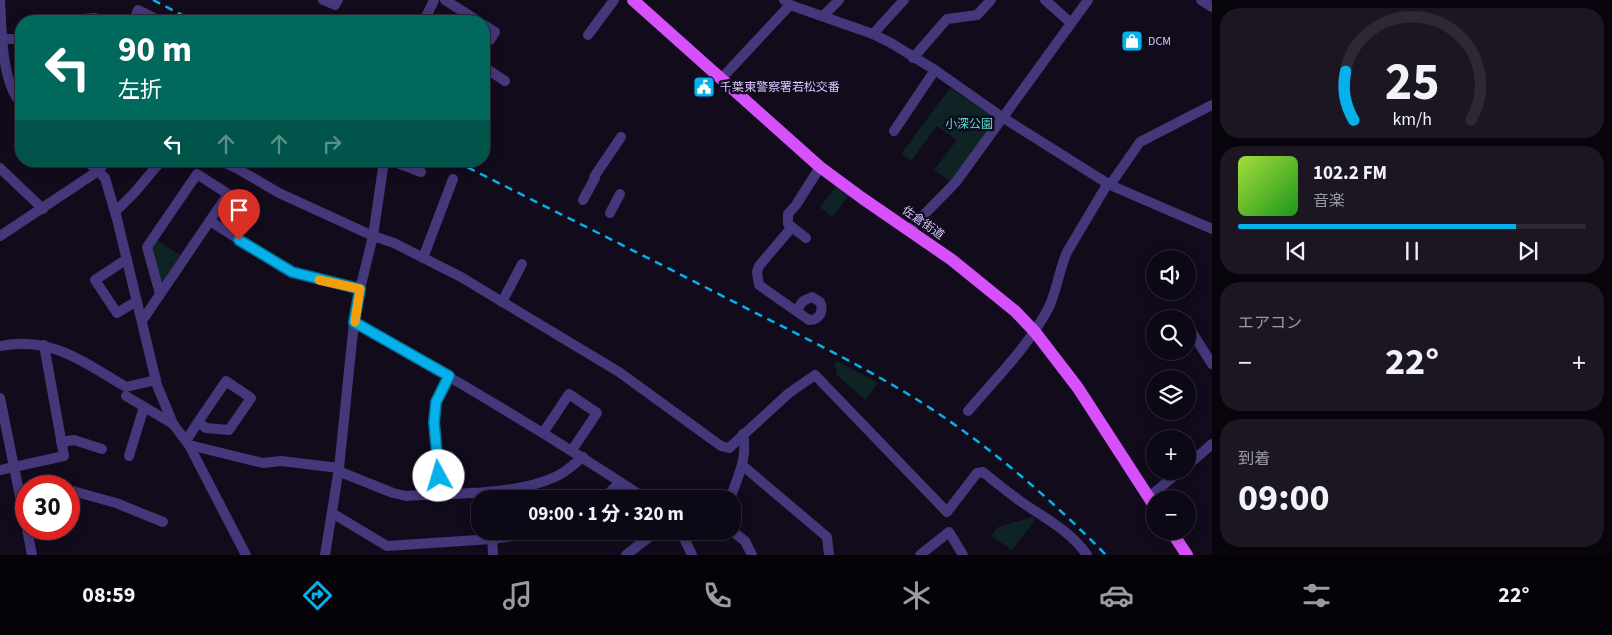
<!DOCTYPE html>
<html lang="ja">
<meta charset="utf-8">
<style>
:root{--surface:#0d0815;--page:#1b1622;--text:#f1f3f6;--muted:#9a9aa0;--line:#2d2934;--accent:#06b1eb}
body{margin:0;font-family:"Source Sans 3","Noto Sans JP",sans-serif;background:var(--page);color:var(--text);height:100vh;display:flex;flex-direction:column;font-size:19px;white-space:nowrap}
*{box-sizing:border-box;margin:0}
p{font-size:16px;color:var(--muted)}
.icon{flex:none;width:28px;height:28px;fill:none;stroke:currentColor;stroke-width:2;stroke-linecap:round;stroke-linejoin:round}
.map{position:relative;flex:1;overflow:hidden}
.sheet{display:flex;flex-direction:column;gap:8px;padding:8px;background:#07040c;width:400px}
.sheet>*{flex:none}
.guide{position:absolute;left:15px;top:15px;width:475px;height:152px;border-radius:20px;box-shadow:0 2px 12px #0003,0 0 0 1px var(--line);background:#00695c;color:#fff;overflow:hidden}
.tools{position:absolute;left:1146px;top:250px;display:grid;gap:10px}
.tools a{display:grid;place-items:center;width:50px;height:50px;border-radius:50%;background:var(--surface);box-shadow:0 2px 12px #0003,0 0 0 1px var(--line);font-size:25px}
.speed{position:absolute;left:15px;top:475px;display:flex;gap:10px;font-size:25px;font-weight:700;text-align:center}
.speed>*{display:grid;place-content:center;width:65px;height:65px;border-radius:50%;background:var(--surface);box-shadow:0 2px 12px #0003,0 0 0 1px var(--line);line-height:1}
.speed .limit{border:8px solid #d22;background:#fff;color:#111}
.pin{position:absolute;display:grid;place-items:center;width:42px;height:42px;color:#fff;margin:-51px -21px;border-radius:50% 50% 50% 0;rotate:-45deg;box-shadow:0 0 5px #0007}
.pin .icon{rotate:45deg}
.me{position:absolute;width:55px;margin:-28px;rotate:354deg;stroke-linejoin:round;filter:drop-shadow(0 0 4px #0008)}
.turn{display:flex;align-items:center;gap:18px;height:105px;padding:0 20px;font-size:22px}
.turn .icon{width:65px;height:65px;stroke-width:2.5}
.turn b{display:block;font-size:35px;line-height:42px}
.lanes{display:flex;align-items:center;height:48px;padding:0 20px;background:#0003;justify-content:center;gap:25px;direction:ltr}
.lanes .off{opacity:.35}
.big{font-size:38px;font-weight:700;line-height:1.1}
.sheet .card{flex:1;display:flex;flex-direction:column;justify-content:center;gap:8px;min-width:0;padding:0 18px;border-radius:20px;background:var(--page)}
.sheet .dial{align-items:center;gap:0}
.dial svg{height:130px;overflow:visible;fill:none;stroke:var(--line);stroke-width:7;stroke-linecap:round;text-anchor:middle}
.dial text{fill:var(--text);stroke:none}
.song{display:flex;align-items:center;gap:15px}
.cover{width:60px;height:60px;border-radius:8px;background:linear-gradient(135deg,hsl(80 70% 55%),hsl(120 70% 35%))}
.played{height:5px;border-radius:2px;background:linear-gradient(90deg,var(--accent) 80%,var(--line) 80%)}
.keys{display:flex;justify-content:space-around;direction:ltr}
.heat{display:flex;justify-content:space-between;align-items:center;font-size:28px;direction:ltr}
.trip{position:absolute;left:471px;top:490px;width:270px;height:50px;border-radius:20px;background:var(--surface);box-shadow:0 2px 12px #0003,0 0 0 1px var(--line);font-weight:700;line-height:50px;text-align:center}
.tabs{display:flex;height:80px;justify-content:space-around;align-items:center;background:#050308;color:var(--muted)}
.tabs .icon{width:35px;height:35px}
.tabs .selected{color:var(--accent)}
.tabs b{font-size:22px;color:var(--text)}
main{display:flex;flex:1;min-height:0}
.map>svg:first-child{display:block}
</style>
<main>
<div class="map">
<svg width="1212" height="555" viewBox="0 0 1212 555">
<rect width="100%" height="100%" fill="#110b1c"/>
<g fill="#0f2325">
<polygon points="950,88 998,120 951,182 934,170 957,140 937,126 911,161 901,154"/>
<polygon points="838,184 850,194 832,217 820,207"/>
<polygon points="154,238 180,255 163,281 157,278 150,244"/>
<polygon points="837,361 878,383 865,400 836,374 837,371 834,365"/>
<polygon points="1032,517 1036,519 1012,550 991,536 998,527"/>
</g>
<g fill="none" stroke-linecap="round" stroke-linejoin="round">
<g stroke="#44377a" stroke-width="10">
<path d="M0,0C2,31 1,80 21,104"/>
<polyline points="323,0 335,5 338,0"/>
<polyline points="445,0 478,21"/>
<polyline points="784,0 790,5 873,34 891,43 935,70 1002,117 1110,185 1212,229"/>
<polyline points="1045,0 1071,23"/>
<polyline points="1201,0 1212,7"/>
<polyline points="823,16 839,0"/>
<polyline points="55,21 95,18 94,21"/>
<polyline points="134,21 138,10 160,21"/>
<polyline points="424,21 434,0"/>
<polyline points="484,25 495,32 490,40"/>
<polyline points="873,34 904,0"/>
<polyline points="588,35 614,0"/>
<polyline points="3,39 21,39"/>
<polyline points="913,58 947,19 977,15 991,0"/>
<polyline points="484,67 505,81"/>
<polyline points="721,79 790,5"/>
<polyline points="894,131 935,70"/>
<polyline points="87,161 105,178 117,219 157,385 173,424 189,445 246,555"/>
<path d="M221,161L238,169L279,193L373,236L394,243L461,277L619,372L721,446L729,448L789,393L815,375L947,512L977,473L983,472C995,482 1008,492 1020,501C1043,517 1071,531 1087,555"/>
<polyline points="392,161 421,172"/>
<polyline points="0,168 43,209"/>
<polyline points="594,177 621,137"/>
<polyline points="1110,185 1140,142 1212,105"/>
<polyline points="583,200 595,178"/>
<polyline points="115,212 135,192 161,161"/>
<polyline points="610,213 620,194"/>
<polyline points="210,221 268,258 293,272 360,289"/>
<path d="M792,227L759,266L757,272L759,285L809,320C820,320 824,311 820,302L812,297L803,301L796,311"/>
<polyline points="909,230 956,182 1088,0"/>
<polyline points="0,236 98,171 106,161"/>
<polyline points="806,238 788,224 788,214 796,205 820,167"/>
<polyline points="423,258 453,179"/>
<polyline points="127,259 95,280 117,313 137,301"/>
<polyline points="502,302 522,264"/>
<polyline points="142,321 228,194 197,174 147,247 160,294"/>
<path d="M354,322C453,378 551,436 646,499"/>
<polyline points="1188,326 1212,364"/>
<path d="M0,346C52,336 83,362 126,387L156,380"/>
<polyline points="126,396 173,424"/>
<polyline points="0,398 26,526"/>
<path d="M968,411C996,378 1029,346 1049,307C1057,290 1059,270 1067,252L1108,183"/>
<polyline points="543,433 569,394 597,413 572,450"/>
<polyline points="186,441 198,422 206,428 229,430 251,398 226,381 198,422"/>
<polyline points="61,442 74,440 102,449"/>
<polyline points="189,445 263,463 281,461 339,468"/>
<polyline points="129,456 144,407"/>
<polyline points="742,465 827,537 829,555"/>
<polyline points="1188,465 1212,444"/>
<polyline points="0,470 64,456 44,345"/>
<path d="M338,471L393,493L406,496C452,493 513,496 555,477C565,473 574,464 583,457"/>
<polyline points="69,490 116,503 163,522"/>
<polyline points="441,493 434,422 436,401 449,375"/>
<polyline points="1149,497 1180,471"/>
<polyline points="603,499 620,482"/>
<path d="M730,499C738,476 748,458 743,434"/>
<polyline points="332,513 387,546 492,539 547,531"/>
<polyline points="27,529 32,555"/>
<polyline points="492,531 493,555"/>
<polyline points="676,531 683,536 692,555"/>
<polyline points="732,531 745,541 752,555"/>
<polyline points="325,555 339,468 354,322 360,289 373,236 384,161"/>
<polyline points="626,555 657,531"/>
<polyline points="920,555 949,532 963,555"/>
</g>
<g stroke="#d651fb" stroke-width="12">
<polyline points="633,0 820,167 862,198 952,260 1015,311 1035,332 1078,388 1155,507"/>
<polyline points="1171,531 1187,555"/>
</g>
<g stroke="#06b1eb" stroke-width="2.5" stroke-dasharray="8 6" stroke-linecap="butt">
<polyline points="153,0 194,21"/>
<path d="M455,161C550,209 645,256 740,305C799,335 859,364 916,399C985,442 1049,497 1106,555"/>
</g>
</g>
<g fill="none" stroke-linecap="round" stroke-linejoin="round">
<g stroke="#047399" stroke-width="12">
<polyline id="route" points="239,240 292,272 360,289 354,322 449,376 436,402 434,422 439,476"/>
</g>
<use href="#route" stroke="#06b1eb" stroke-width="9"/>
<polyline stroke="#f59e0b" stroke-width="9" points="319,280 360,289 355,322"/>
</g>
<defs>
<g id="shop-square" transform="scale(1.125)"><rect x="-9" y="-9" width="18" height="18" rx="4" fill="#06b1eb" stroke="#110b1c"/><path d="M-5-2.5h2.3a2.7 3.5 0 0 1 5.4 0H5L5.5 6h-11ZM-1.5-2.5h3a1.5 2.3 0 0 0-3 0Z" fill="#fff"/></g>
<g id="civic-square" transform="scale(1.125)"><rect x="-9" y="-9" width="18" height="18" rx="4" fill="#06b1eb" stroke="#110b1c"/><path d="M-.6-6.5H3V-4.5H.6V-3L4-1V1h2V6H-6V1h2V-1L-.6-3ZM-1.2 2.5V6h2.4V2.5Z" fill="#fff"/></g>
</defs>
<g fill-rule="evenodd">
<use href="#shop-square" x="1132" y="41"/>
<use href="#civic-square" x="704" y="87"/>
</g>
<g text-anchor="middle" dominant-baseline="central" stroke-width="5" stroke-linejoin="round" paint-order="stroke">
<g font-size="12" fill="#d6c7fe" stroke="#110b1c" text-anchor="start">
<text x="1148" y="41">DCM</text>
<text x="720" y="87">千葉東警察署若松交番</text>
</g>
<g font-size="12" fill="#57dbce" stroke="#110b1c">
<text x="969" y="124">小深公園</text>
</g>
<g font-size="12" fill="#d6c7fe" stroke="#110b1c">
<text transform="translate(923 223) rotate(35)">佐倉街道</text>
</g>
</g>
</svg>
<div class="tools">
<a><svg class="icon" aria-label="sound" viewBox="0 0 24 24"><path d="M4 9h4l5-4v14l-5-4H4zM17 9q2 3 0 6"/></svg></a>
<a><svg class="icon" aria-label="search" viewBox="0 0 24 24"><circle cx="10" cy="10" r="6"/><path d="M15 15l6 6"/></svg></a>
<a><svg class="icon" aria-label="layers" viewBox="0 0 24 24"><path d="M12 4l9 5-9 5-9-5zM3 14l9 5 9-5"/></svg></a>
<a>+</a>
<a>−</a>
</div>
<div class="speed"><div class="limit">30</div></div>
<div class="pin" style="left:239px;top:240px;background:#d93025"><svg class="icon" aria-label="arrive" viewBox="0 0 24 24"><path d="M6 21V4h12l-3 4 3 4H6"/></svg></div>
<svg class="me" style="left:439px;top:476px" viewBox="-20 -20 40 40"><circle r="19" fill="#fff"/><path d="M0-13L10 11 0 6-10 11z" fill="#06b1eb"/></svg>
<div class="trip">09:00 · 1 分 · 320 m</div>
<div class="guide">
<div class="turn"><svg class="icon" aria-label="left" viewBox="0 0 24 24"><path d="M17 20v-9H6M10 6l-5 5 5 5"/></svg><div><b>90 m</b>左折</div></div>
<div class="lanes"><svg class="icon" aria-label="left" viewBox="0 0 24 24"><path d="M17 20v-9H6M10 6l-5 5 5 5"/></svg><svg class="icon off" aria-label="ahead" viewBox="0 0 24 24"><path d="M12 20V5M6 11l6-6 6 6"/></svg><svg class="icon off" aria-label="ahead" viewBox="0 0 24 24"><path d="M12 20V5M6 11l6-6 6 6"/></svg><svg class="icon off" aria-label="right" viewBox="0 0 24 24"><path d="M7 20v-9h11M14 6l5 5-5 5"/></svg></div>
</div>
</div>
<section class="sheet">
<div class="card dial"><svg viewBox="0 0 100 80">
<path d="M14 69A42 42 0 1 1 86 69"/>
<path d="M14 69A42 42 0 0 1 9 39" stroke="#06b1eb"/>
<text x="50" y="56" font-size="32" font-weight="700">25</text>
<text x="50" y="72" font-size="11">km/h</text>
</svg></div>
<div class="card">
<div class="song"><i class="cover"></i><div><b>102.2 FM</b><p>音楽</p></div></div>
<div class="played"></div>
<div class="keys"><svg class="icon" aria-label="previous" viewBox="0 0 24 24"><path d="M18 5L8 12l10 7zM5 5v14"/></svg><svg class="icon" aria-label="pause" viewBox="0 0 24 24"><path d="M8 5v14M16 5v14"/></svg><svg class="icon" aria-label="next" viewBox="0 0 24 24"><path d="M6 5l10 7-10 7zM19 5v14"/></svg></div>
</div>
<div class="card"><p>エアコン</p>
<div class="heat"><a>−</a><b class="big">22°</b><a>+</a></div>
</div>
<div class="card"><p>到着</p><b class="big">09:00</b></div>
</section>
</main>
<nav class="tabs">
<b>08:59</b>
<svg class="icon selected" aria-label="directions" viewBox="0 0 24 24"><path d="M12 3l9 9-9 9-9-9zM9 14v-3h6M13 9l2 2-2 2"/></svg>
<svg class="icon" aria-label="music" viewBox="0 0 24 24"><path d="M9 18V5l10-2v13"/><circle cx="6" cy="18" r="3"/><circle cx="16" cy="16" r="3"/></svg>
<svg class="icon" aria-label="phone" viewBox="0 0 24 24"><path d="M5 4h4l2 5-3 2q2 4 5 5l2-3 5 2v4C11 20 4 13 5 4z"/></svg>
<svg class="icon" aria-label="climate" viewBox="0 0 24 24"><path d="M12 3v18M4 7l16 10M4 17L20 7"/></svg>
<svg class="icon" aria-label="car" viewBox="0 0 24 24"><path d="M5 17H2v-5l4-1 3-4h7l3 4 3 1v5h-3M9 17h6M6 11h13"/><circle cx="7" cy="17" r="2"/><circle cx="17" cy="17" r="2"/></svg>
<svg class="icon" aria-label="filters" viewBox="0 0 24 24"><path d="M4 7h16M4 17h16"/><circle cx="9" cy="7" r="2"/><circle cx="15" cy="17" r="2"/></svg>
<b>22°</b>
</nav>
